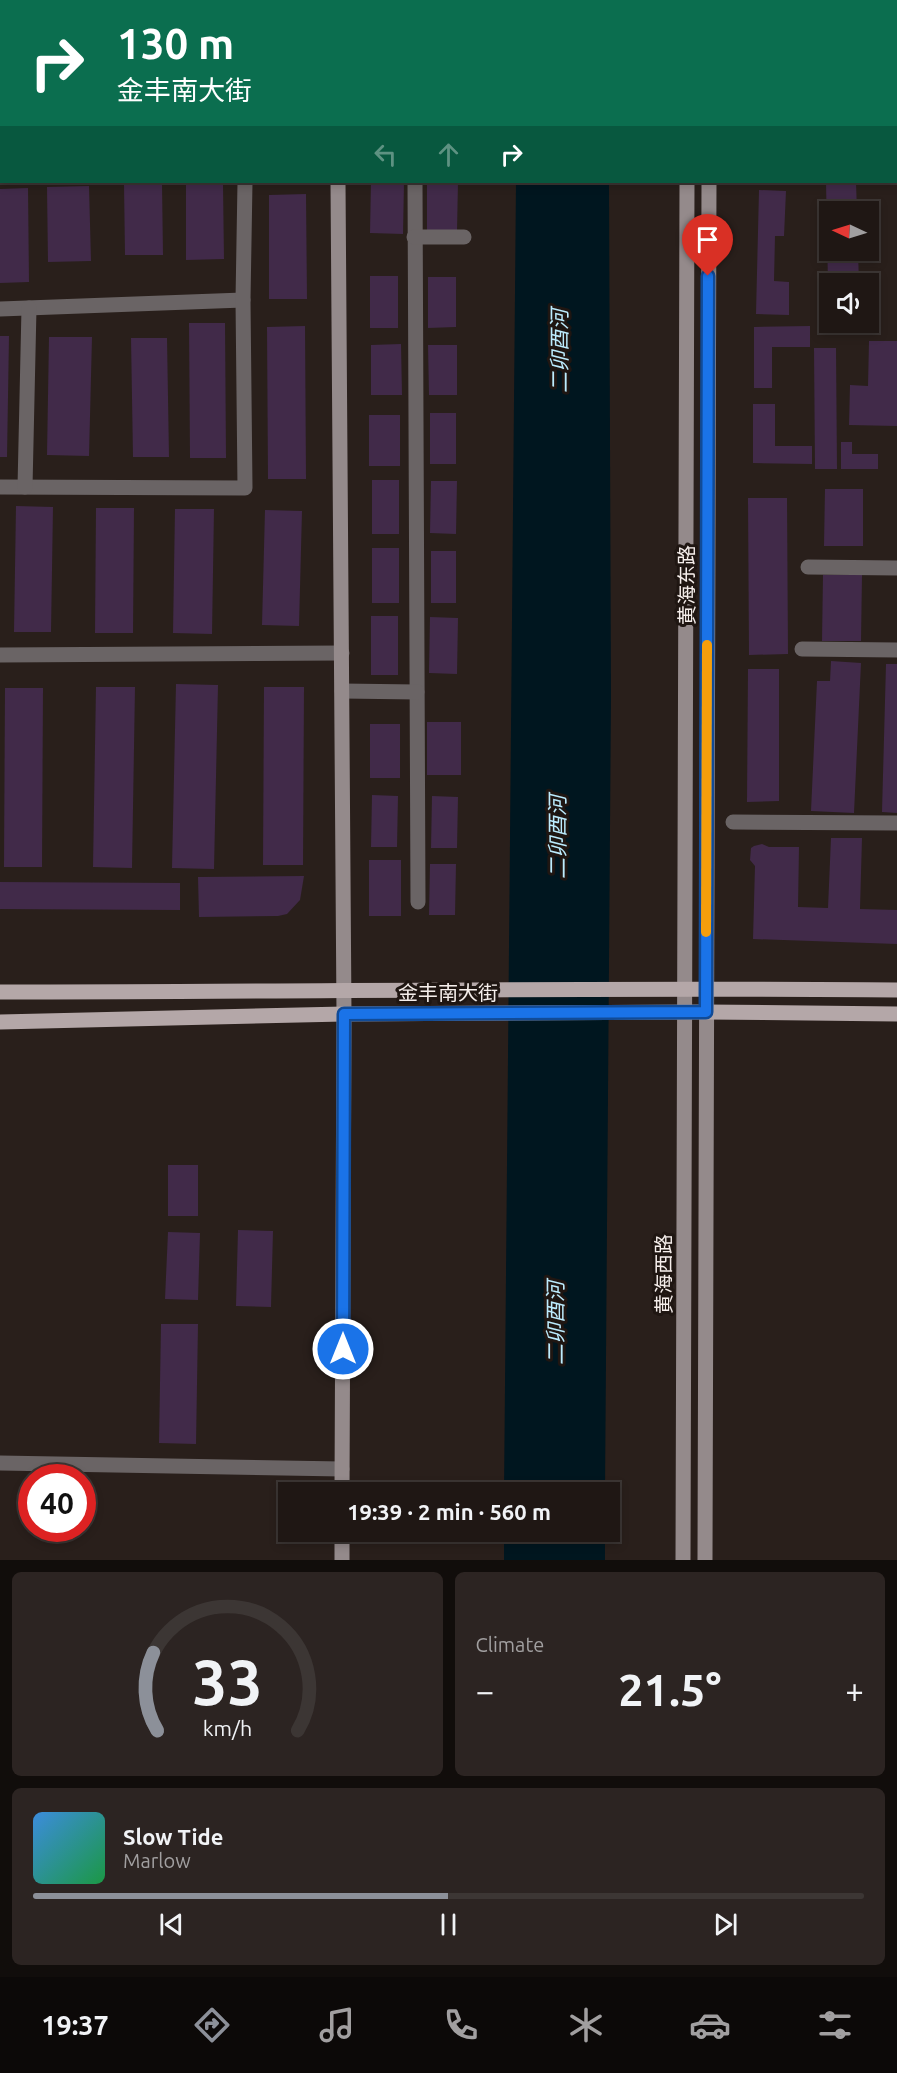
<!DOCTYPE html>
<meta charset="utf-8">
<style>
:root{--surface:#1f1714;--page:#2c2422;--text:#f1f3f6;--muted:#a19fa0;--line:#3c3634;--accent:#8c9099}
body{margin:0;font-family:Ubuntu,"Noto Sans SC",sans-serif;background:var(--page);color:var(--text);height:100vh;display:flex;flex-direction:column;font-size:22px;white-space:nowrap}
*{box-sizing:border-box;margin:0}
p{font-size:20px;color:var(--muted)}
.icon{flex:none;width:33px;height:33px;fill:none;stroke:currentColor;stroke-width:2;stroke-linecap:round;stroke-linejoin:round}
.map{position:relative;height:1560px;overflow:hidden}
.drawer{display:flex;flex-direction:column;gap:12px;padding:12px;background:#110d0b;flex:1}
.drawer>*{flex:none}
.banner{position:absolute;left:0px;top:0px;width:897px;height:183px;box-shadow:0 3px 9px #0003,0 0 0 2px var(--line);background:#0b6e4f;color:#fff;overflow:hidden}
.needle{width:39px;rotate:274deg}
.tools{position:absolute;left:819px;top:201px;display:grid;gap:12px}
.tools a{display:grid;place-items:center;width:60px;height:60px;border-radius:0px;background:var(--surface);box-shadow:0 3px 9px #0003,0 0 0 2px var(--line);font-size:30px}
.speed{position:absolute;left:18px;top:1464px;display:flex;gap:12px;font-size:30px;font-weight:700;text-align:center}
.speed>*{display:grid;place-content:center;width:78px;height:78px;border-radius:50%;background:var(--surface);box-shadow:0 3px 9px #0003,0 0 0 2px var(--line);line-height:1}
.speed .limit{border:9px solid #d22;background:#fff;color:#111}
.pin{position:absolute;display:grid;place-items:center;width:51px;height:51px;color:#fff;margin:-62px -26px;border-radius:50% 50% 50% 0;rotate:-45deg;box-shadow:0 0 6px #0007}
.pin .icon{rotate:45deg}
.me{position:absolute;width:66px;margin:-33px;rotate:0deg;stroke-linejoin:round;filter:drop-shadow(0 0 4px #0008)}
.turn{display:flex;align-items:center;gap:21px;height:126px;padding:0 18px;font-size:27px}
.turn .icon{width:78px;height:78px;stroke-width:2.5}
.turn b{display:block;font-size:42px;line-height:51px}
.lanes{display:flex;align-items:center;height:57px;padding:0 18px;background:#0003;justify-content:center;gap:30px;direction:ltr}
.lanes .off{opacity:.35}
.big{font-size:45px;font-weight:700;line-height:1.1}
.drawer .card{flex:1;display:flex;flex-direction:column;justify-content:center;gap:9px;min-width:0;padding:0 21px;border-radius:9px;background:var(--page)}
.drawer .dial{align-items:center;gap:0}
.dial svg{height:156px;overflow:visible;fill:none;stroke:var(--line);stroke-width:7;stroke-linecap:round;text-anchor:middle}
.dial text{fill:var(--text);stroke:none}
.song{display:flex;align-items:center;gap:18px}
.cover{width:72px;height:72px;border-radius:9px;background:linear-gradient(135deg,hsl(210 70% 55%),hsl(140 70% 35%))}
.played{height:6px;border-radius:3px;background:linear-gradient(90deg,var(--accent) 50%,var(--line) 50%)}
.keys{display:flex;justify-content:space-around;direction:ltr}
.heat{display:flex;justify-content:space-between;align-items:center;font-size:33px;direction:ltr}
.drawer .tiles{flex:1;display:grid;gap:12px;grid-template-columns:1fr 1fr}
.card:last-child{grid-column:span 2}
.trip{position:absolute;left:278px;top:1482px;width:342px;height:60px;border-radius:0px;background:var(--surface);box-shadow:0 3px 9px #0003,0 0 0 2px var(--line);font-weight:700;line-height:60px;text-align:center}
.tab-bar{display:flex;height:96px;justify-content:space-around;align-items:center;background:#0c0908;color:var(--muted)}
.tab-bar .icon{width:42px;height:42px}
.tab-bar .on{color:var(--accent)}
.tab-bar b{font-size:27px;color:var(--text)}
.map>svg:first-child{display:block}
</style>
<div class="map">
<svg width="897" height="1560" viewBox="0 0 897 1560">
<rect width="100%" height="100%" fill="#291f1b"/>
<g fill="#00161f">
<polygon points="516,182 609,182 611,697 605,1492 504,1492"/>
<rect x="504" y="1532" width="101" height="28"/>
</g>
<g fill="#412a49">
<polygon points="371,182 404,182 403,234 370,233"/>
<polygon points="427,182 458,182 457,231 427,231"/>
<polygon points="826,182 856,182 857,212 830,212 830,250 858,250 859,284 828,284"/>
<polygon points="124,184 162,184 163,255 125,255"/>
<polygon points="186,185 223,185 224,259 186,260"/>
<polygon points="89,186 91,261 48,262 47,187"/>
<polygon points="28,188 29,282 0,283 0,189"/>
<polygon points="759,190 786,191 784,236 775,236 774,281 789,282 789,315 756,314"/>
<polygon points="306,194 307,299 269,299 269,195"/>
<rect x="370" y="276" width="28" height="52"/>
<polygon points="428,277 456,277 456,327 428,328"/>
<polygon points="189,323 225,323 226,458 190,458"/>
<polygon points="305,326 306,479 268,479 267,327"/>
<polygon points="810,326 810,347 772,347 772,388 754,388 754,327"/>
<polygon points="0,336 9,336 7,457 0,457"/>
<polygon points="49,337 92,337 89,456 47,455"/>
<polygon points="131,338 167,338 169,457 133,457"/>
<polygon points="869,341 897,341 897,426 849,425 850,385 868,386"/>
<polygon points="401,344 402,395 371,395 371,345"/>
<polygon points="428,345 457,345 457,395 429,395"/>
<polygon points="814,348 836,348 837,469 815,469"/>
<polygon points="753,404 775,404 775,446 812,446 812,464 753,463"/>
<rect x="430" y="413" width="26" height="51"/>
<rect x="369" y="415" width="31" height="51"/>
<polygon points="841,442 852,442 852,454 878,454 878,469 841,469"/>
<rect x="372" y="480" width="27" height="54"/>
<polygon points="431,481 457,481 456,534 430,533"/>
<polygon points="825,489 863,489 863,546 824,546"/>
<polygon points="748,498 787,498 788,654 749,655"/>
<polygon points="16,506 53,507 51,632 14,632"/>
<polygon points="96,508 134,508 133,633 95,633"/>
<polygon points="175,509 214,509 212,634 173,633"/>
<polygon points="265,510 302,511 299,626 262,625"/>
<rect x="372" y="548" width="27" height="55"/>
<rect x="431" y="551" width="25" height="52"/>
<polygon points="823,575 862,575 861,641 822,641"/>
<rect x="371" y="616" width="27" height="59"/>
<polygon points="430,617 458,618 457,674 429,673"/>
<polygon points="831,661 861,663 854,813 811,811 817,681 830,681"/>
<polygon points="886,664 897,664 897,813 882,812"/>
<polygon points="748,669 779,669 779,801 747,802"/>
<polygon points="176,684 218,685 214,869 172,868"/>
<polygon points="96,687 135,687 132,868 93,867"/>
<polygon points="264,687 304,687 303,865 263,865"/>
<polygon points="5,688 43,688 42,867 4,867"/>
<rect x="427" y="722" width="34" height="53"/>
<rect x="370" y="724" width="30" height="54"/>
<polygon points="372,795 398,796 397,847 371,847"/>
<polygon points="432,796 458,797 457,848 431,848"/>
<polygon points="831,838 862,838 860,909 897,910 897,944 753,939 755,866 750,860 751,848 754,846 762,844 769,847 799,847 798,907 828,908"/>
<rect x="369" y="860" width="32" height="56"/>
<polygon points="430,864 456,864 455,915 429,915"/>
<polygon points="304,876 300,900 287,914 278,916 199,917 198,877"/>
<polygon points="0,882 180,883 180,910 0,909"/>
<rect x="168" y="1165" width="30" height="51"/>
<polygon points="238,1230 273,1231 271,1307 236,1306"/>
<polygon points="168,1232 200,1233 198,1300 165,1299"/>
<polygon points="161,1324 198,1324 196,1444 159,1443"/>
</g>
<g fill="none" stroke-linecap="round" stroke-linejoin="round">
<g stroke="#6a6465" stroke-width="15">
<polyline points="0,156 2,156"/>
<polyline points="415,182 418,902"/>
<polyline points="414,237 464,237"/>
<polyline points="0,309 243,300"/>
<polyline points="0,487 245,488 243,300 245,182"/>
<polyline points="25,487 29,308"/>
<polyline points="808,567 897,568"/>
<polyline points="802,649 897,650"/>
<polyline points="0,655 342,653"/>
<polyline points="342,691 417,692"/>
<polyline points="733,822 897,823"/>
<polyline points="0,1463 342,1469"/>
</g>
<g stroke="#948a8b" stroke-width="15">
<polyline points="337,0 337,2"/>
<polyline points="688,2 688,0"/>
<polyline points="709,2 709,0"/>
<polyline points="338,182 344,1014 342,1492"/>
<polyline points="342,1560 342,1532"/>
<polyline points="683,1560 687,182"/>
<polyline points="705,1560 709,182"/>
</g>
<g stroke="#b4a7a8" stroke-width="15">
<path d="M0,992C299,992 598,987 897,990"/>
<polyline points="0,1022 344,1014 706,1012 897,1014"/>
</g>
</g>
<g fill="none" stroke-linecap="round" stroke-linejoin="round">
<g stroke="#114b97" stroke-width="15">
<polyline id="route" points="343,1349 344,1014 706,1012 708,276"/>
</g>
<use href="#route" stroke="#1a73e8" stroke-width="10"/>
<polyline stroke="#f59e0b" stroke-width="10" points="706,932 707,645"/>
</g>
<g text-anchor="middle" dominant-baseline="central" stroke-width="6" stroke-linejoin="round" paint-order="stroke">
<g font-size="20" fill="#f5eeeb" stroke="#1f1612">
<text transform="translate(686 585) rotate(-90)">黄海东路</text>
<text x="448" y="992">金丰南大街</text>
<text transform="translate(663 1274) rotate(-90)">黄海西路</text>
</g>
<g font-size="21" font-style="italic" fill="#bcecfe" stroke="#1f1612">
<text transform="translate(559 351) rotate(-90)">二卯酉河</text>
<text transform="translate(557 837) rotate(-90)">二卯酉河</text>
<text transform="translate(555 1323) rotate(-90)">二卯酉河</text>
</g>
</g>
</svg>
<div class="tools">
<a><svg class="needle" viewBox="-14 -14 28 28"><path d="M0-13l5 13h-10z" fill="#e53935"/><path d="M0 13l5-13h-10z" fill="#a19fa0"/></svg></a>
<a><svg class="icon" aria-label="sound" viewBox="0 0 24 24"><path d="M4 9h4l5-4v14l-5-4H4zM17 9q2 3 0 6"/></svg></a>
</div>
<div class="speed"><div class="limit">40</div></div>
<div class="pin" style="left:708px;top:276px;background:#d93025"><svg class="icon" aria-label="arrive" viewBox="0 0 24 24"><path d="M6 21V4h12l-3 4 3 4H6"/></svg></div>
<svg class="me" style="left:343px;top:1349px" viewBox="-20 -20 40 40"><circle r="17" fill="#1a73e8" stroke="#fff" stroke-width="3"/><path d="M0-11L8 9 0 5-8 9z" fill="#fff"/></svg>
<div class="trip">19:39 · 2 min · 560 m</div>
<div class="banner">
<div class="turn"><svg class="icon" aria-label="right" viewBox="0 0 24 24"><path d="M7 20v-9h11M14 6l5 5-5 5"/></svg><div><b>130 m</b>金丰南大街</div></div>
<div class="lanes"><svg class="icon off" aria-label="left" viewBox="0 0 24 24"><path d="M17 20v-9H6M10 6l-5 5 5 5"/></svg><svg class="icon off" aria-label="ahead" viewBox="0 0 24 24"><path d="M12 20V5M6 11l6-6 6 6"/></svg><svg class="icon" aria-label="right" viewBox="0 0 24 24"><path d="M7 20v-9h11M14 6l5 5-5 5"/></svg></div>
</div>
</div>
<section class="drawer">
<div class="tiles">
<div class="card dial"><svg viewBox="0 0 100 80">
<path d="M14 69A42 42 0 1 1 86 69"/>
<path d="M14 69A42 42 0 0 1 12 29" stroke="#8c9099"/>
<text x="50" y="56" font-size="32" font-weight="700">33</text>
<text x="50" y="72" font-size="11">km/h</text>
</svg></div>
<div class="card"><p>Climate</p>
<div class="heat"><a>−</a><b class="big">21.5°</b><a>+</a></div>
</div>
<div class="card">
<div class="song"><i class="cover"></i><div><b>Slow Tide</b><p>Marlow</p></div></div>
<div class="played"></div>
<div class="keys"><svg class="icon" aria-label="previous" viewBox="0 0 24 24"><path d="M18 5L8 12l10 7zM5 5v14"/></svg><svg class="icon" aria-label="pause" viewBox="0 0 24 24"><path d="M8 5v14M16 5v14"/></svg><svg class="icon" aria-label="next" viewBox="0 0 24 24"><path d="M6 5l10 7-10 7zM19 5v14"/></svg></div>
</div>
</div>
</section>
<nav class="tab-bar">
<b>19:37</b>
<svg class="icon on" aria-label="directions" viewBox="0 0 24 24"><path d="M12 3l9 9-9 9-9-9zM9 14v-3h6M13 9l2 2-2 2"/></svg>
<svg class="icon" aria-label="music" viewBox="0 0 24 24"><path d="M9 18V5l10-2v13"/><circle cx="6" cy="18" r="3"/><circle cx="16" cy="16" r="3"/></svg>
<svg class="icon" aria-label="phone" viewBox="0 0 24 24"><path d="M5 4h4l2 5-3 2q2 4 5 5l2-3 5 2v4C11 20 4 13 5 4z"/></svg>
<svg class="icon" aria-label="climate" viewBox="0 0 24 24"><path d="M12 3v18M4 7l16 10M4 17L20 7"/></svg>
<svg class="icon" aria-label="car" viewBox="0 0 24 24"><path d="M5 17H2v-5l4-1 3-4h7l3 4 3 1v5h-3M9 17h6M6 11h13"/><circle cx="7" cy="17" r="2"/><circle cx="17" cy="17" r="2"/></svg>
<svg class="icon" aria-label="filters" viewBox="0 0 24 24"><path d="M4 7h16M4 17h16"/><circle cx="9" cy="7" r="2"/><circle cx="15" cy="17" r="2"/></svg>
</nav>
